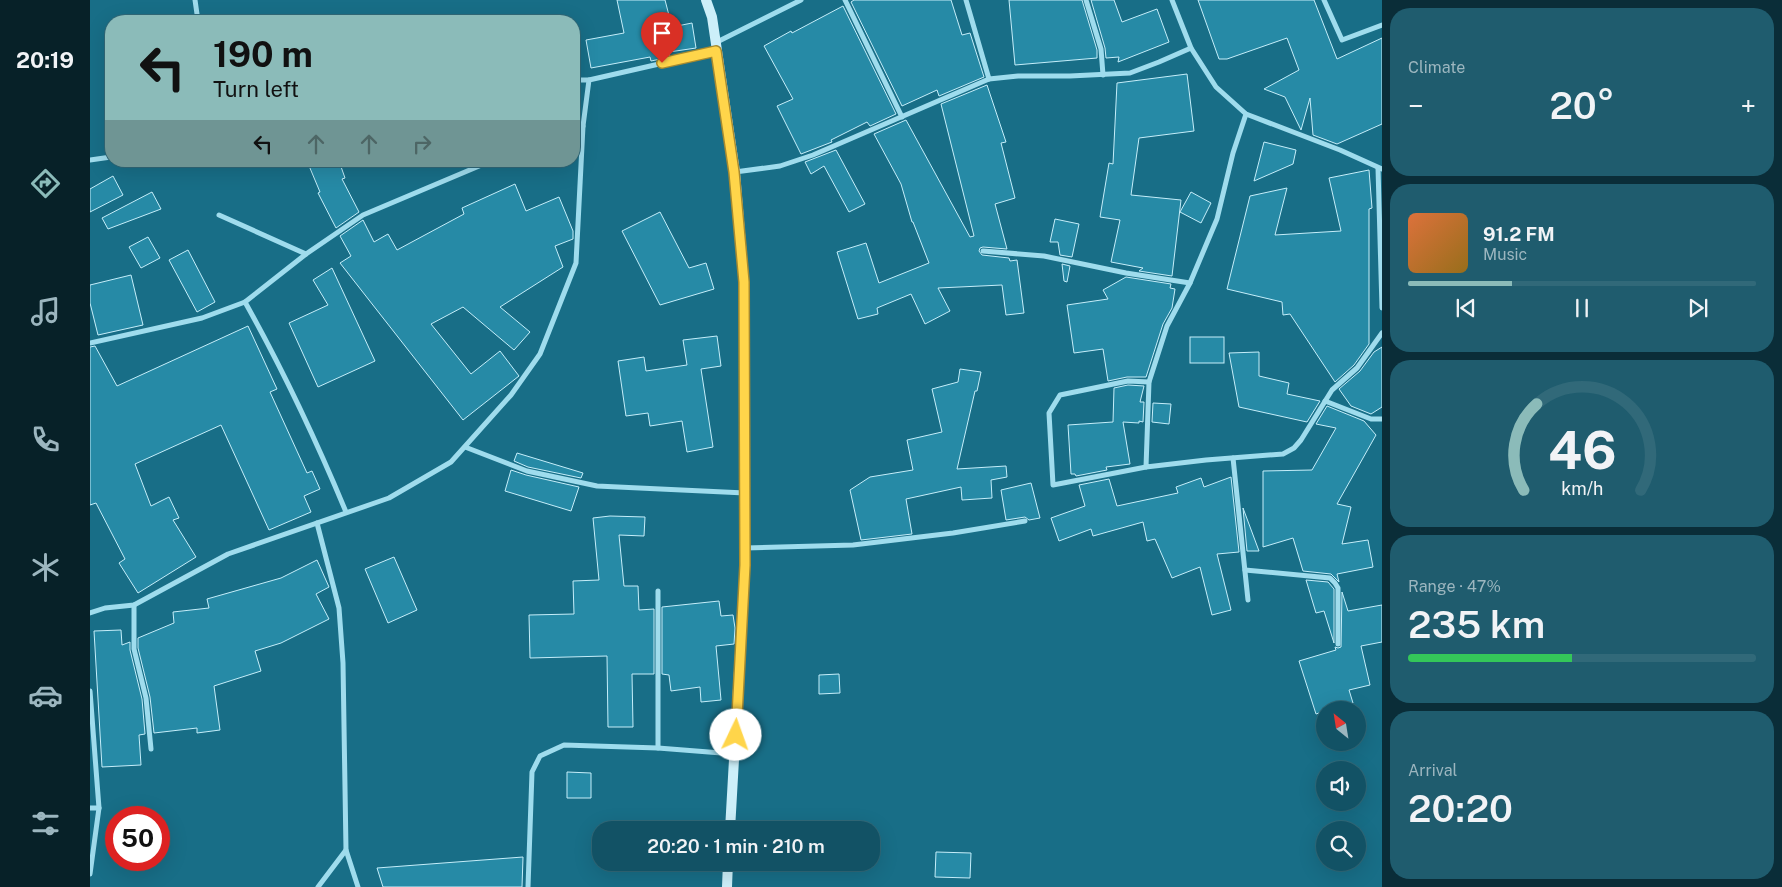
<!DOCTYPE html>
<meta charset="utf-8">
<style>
:root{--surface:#125265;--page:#1f5c6e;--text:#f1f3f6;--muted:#9cb6bf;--line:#316979;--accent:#8bbbb9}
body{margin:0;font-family:"Public Sans",sans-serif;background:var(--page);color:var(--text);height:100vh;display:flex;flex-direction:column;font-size:19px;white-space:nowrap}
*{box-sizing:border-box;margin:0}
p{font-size:16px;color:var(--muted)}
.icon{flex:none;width:28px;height:28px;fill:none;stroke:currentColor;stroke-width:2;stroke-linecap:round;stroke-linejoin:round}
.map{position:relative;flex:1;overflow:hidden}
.panel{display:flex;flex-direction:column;gap:8px;padding:8px;background:#0a2d38;width:400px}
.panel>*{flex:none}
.banner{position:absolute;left:15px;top:15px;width:475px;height:152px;border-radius:20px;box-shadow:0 5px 20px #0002,0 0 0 1px var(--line);background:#8bbbb9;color:#111;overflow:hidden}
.needle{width:32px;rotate:330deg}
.controls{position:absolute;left:1226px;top:701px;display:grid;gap:10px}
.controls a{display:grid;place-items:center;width:50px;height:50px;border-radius:50%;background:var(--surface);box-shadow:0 5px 20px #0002,0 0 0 1px var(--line);font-size:25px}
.speed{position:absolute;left:15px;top:806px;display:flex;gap:10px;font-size:25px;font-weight:700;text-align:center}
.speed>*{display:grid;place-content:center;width:65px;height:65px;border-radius:50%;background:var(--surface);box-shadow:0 5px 20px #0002,0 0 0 1px var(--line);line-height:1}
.speed .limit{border:8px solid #d22;background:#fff;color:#111}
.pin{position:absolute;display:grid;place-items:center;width:42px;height:42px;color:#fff;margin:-51px -21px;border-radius:50% 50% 50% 0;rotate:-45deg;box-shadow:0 0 5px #0007}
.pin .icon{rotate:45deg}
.me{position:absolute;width:55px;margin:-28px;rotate:3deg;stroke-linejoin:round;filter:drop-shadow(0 0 4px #0008)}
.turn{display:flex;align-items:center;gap:18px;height:105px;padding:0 25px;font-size:22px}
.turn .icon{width:65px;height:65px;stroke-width:2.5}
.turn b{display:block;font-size:35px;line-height:42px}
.lanes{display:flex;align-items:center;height:48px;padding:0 25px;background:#0003;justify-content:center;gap:25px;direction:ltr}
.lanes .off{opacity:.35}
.big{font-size:38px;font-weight:600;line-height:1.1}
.panel .card{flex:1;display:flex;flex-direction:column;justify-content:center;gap:8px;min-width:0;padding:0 18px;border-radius:20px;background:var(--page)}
.panel .dial{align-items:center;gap:0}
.dial svg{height:130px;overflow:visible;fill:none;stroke:var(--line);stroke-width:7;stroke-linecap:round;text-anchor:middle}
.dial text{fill:var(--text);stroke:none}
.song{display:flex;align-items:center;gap:15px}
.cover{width:60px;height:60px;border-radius:8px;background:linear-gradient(135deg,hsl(20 70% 55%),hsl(40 70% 35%))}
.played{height:5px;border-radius:2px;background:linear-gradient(90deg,var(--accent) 30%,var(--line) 30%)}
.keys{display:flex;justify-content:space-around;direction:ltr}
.heat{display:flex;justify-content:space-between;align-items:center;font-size:28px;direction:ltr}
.charge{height:8px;border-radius:4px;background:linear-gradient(90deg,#34c759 47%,var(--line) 0)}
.trip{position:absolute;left:502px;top:821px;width:288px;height:50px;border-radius:20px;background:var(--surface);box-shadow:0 5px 20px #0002,0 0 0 1px var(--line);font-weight:600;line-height:50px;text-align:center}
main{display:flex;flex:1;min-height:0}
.dock{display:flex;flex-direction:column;width:90px;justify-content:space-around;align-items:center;background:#072128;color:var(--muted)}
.dock .icon{width:35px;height:35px}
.dock .active{color:var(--accent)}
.dock b{font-size:22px;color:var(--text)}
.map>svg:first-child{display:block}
</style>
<main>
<nav class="dock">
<b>20:19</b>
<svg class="icon active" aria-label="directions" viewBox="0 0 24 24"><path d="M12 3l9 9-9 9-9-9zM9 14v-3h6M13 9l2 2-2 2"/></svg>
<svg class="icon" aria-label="music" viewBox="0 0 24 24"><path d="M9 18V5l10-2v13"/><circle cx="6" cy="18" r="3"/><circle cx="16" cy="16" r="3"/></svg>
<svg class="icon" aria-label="phone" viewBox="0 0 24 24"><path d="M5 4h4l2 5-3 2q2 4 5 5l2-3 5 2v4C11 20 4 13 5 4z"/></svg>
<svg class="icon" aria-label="climate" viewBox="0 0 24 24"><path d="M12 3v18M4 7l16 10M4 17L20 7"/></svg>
<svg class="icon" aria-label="car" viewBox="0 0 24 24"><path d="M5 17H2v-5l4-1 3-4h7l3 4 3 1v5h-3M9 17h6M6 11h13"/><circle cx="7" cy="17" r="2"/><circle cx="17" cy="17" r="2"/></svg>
<svg class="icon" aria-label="filters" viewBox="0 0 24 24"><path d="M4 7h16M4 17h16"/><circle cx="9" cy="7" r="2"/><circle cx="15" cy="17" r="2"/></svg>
</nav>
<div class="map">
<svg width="1292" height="887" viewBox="0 0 1292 887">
<rect width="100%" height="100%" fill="#186e87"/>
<g fill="#268aa6" stroke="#c5eefa">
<polygon points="527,0 575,0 582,27 602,23 606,48 579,52 580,57 561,61 560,57 501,68 496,40 534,33"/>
<polygon points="764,0 861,0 872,35 880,33 894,77 849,96 847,90 812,106 761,2"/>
<polygon points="919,0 992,0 1007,50 1007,58 925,65"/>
<polygon points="1001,0 1024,0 1032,22 1067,9 1079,42 1028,62 1029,57 1016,58 1015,48"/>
<polygon points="1108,0 1224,0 1247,59 1292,38 1292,124 1247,144 1223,135 1220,98 1211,130 1195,97 1174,89 1209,70 1197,38 1137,59 1129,59"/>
<polygon points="753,6 806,114 780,126 777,122 741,140 742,142 711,154 687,106 703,99 674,46 701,31 702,33"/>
<polygon points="1097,74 1104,131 1049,138 1041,195 1091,200 1082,276 1049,271 1053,268 1021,262 1030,220 1010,217 1019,163 1023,164 1027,83"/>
<polygon points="897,85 916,142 911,143 925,198 905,204 917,249 893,247 890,248 889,251 892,255 919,258 920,261 927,260 934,313 916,315 912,285 848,288 860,311 835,324 821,294 787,308 788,314 768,319 747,252 776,243 789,283 839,263 823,222 822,222 811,184 784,134 816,120 880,237 884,236 851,104"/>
<polygon points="1174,142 1206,150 1203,164 1164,181"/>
<polygon points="746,150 775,204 759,212 734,166 721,174 715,162"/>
<polygon points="217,161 249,161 255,178 252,179 269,212 246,228 228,193 230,192"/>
<polygon points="1279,170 1282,208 1279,209 1279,344 1264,365 1245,382 1200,314 1193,315 1192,302 1137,289 1160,196 1197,188 1185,235 1251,231 1239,178"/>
<polygon points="23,176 33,195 0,212 0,189"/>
<polygon points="425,184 436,211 469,197 483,231 483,239 465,246 473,267 410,307 440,332 424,350 373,307 341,324 381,374 410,351 429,376 373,420 250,263 261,256 250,236 273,220 284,242 298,234 307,250 374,214 372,208"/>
<polygon points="62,192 71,209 18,229 12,218"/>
<polygon points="1101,192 1121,203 1111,223 1090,212"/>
<polygon points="570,212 599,268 616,263 624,289 570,305 532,231"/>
<polygon points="965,219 989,224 982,257 970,255 968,242 960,242"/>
<polygon points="58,237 70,258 51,268 39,247"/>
<polygon points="98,250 125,302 107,312 79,260"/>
<polygon points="972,264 980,266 977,282 974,281"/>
<polygon points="242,268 285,361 228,387 199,323 238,305 223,280"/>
<polygon points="41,275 53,325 8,335 0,303 0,285"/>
<polygon points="1036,277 1081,284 1080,288 1085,289 1082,308 1073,324 1056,377 1037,377 1018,381 1013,349 984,353 977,305 1018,299 1013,290"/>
<polygon points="158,326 187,389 180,392 217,473 222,471 230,489 214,496 221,512 179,530 131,425 45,464 61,506 79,497 89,518 83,520 106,557 48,593 29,563 35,559 6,503 0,505 0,347 5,346 27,386"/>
<polygon points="627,336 631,366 611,369 623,447 597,452 592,421 560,426 558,413 536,416 528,361 554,357 556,371 597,365 593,340"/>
<rect x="1100" y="337" width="34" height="26"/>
<polygon points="1292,347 1292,407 1281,414 1261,406 1249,389 1270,371 1284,352"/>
<polygon points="1169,352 1169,376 1199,383 1197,394 1230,401 1217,422 1149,407 1139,353"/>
<polygon points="870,369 891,372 887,391 885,391 867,469 916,466 917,477 901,480 902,498 872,500 871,487 816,499 822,534 771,540 760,490 780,477 823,470 817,440 852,432 842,389 868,382"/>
<polygon points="1038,385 1054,386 1050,402 1054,402 1053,422 1049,421 1049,423 1033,422 1040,464 1016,467 1017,470 986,476 985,474 981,474 978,425 1023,422 1024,388"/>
<polygon points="1063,403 1081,404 1079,424 1062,422"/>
<polygon points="1237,406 1274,421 1286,435 1247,504 1261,507 1252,544 1278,540 1283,567 1247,574 1249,582 1241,574 1213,571 1203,538 1173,547 1173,471 1222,470 1246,428 1226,424"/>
<polygon points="427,453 493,473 491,478 438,467 424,461"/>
<polygon points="421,470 436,475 489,487 481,511 415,491"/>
<polygon points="1141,477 1149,552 1127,554 1141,610 1122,615 1110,567 1082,578 1065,539 1057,541 1053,522 1003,536 1001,529 969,541 961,518 995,506 989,485 1019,479 1027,506 1088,493 1086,487 1111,478 1114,487"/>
<polygon points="941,483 950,518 939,520 935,517 916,520 911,490"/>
<polygon points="1153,508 1169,551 1157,551"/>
<polygon points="520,516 555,517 554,536 529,535 534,586 548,586 549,610 564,609 564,674 542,674 543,727 518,727 517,656 440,658 439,615 484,614 483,581 509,580 503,518"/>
<polygon points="304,557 327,610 298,623 275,569"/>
<polygon points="227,560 239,587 226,594 239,619 191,643 165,651 171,671 124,686 130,730 107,733 107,728 64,733 60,697 48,648 48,638 84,623 83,612 119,608 117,599 191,578"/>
<polygon points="1216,580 1238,582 1244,589 1244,643 1234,611 1226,613"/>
<polygon points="1252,592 1258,611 1292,605 1292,642 1271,646 1280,685 1259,690 1263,703 1235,710 1235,711 1226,714 1209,661 1246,650 1245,647 1248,648 1251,647"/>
<polygon points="629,601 631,616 643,615 645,628 644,644 626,646 631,700 611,702 610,687 581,691 579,675 572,674 572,607"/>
<polygon points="31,630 32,645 40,642 40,650 52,699 55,734 49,735 51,765 12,767 4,631"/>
<polygon points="749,674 750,693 729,694 729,675"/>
<polygon points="477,772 501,773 501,798 477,798"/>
<polygon points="846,852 881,853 880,878 845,877"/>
<polygon points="433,857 432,887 293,887 287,868"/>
</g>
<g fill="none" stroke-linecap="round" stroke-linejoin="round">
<g stroke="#9fdced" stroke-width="5">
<polyline points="105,0 108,21"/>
<polyline points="755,0 812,117"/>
<polyline points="876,0 899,79"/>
<polyline points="996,0 1011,49 1013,75"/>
<polyline points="1082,0 1101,48 1126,87 1156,114 1250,150 1292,169"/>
<polyline points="1234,0 1252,40 1292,25"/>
<polyline points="625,43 711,0"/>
<polyline points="484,80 499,80"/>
<polyline points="1156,114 1143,153 1127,219 1100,283 1077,326 1059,382 1056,467 1116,460 1193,454 1204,448 1211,440 1242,390 1267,368 1292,333"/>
<polyline points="484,129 493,126"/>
<polyline points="0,160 21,157"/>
<polyline points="1288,168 1292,308"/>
<polyline points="645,172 690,166 723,155 899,79 928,76 980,76 1040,73 1069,62 1101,48"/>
<polyline points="129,215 216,254"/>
<polyline points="893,251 954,256 1036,273 1100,283"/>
<path d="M155,302C193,370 226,440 256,512"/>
<polyline points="0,343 112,318 155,302 216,254 273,215 401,161"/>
<polyline points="1235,401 1281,419 1292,419"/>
<polyline points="375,447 437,471 507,486 655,493"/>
<polyline points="1143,458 1158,600"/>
<polyline points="1056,467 963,485 959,413 970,395 1038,381 1059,382"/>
<polyline points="227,523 249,608 253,663 256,850 228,887"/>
<polyline points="655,548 763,545 863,533 935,521"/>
<polyline points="1155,570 1240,578 1245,583 1248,588 1248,644"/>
<polyline points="568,591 568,748"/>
<polyline points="44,605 44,649 56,698 61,749"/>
<polyline points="0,613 15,608 44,605 138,554 299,498 361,462 421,395 450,354 486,263 493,126 499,80 626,51"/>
<polyline points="0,691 9,808 0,874"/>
<polyline points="0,808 9,808"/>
<polyline points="256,850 268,887"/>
<polyline points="438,887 442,772 450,756 474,745 568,748 644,754"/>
</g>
<g stroke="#cceff9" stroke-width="10">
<polyline points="616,0 622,17 645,172 654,282 655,565 640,830"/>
<polyline points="637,887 638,862"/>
</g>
</g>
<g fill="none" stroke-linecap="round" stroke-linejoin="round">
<g stroke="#a68a30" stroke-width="12">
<polyline id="route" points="572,63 626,51 644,172 654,282 655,565 646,735"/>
</g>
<use href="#route" stroke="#ffd54a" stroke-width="9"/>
</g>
</svg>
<div class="controls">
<a><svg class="needle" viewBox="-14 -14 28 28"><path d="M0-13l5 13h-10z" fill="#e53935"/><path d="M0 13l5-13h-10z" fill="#9cb6bf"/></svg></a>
<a><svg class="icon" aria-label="sound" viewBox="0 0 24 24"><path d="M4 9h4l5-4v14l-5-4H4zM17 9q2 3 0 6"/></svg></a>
<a><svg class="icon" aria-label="search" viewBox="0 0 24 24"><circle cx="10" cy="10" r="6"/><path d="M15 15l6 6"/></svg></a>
</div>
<div class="speed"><div class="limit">50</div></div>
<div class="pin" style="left:572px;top:63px;background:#d93025"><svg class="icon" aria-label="arrive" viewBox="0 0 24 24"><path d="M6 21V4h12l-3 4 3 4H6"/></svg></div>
<svg class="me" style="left:646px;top:735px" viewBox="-20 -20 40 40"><circle r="19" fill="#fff"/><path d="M0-13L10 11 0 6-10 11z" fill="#ffd54a"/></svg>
<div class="trip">20:20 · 1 min · 210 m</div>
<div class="banner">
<div class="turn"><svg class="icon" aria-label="left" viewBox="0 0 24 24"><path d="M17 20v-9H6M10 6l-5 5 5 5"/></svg><div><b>190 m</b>Turn left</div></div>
<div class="lanes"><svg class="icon" aria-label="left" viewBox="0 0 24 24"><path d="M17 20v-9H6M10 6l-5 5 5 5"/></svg><svg class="icon off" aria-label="ahead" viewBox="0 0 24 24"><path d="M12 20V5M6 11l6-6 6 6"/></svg><svg class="icon off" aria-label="ahead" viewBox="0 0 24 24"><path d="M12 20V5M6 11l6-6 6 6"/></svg><svg class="icon off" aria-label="right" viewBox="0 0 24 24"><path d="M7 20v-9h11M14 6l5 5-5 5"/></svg></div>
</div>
</div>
<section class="panel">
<div class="card"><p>Climate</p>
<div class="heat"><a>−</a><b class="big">20°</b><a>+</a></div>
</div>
<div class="card">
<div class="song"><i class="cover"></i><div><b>91.2 FM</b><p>Music</p></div></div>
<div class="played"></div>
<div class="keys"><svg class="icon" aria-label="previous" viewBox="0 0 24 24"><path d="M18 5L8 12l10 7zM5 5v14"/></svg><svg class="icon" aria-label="pause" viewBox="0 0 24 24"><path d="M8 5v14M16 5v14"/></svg><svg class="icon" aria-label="next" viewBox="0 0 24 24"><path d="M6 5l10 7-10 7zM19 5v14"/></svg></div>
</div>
<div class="card dial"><svg viewBox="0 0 100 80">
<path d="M14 69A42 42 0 1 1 86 69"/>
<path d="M14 69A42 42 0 0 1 22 16" stroke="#8bbbb9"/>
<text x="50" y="56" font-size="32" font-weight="700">46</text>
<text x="50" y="72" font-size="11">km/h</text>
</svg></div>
<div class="card"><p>Range · 47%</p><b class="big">235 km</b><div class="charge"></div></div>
<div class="card"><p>Arrival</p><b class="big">20:20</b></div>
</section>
</main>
